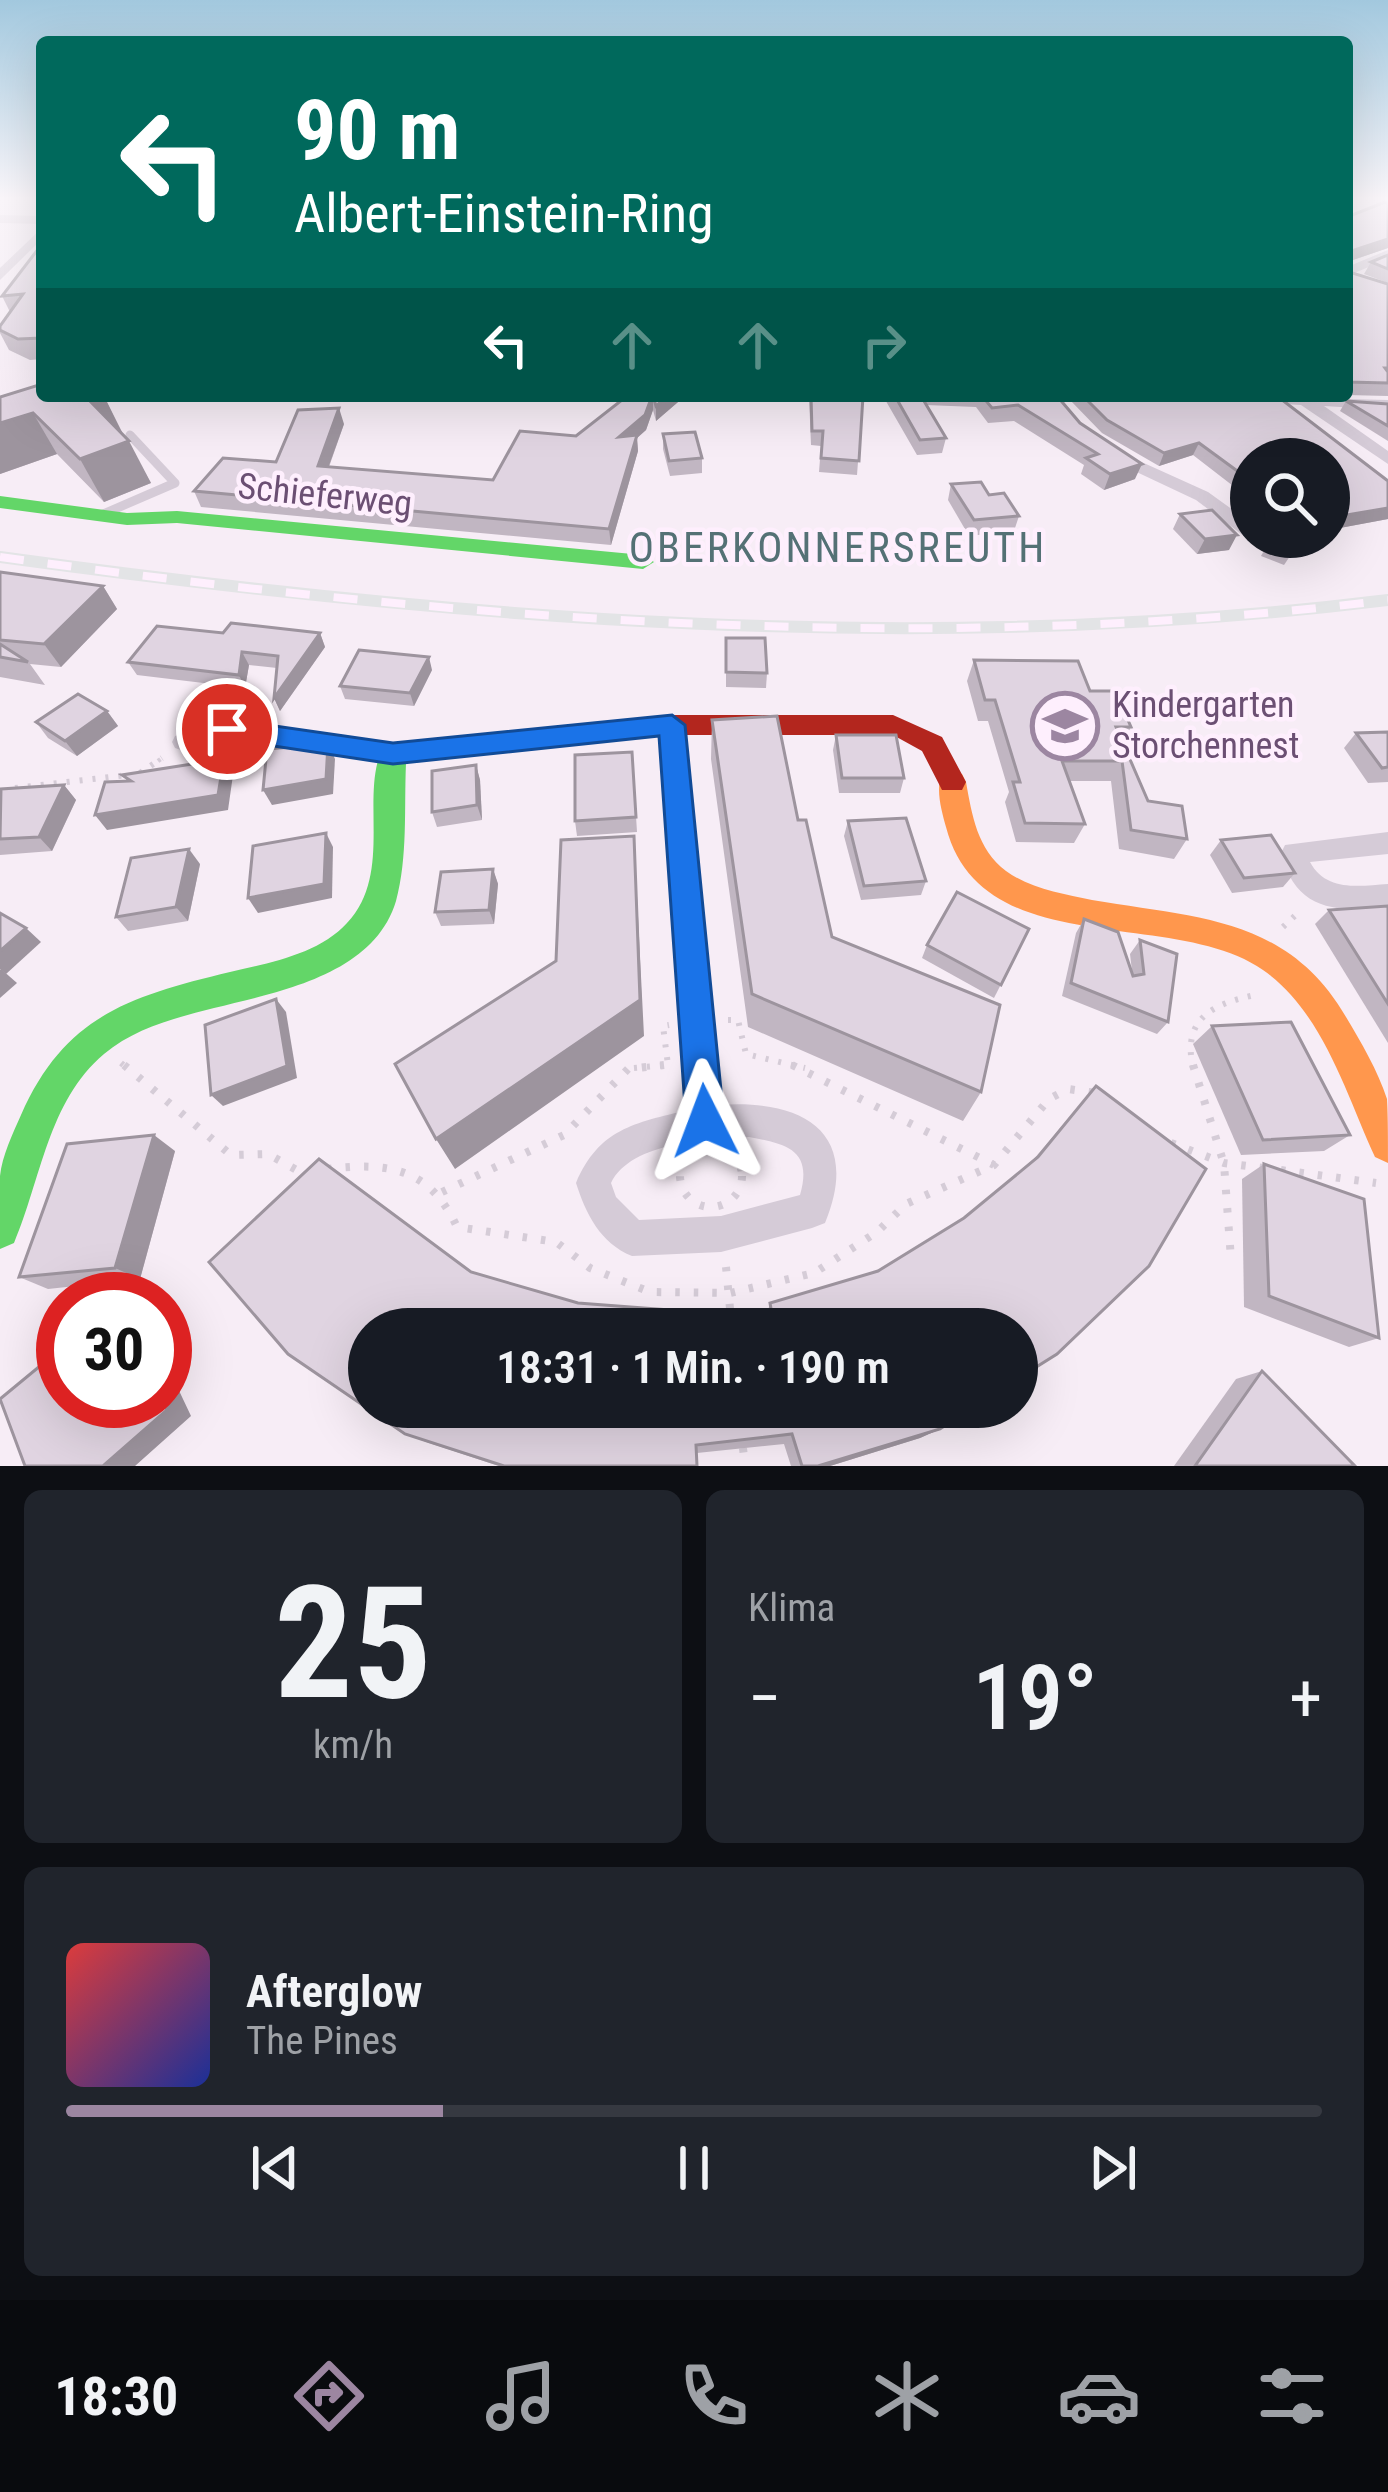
<!DOCTYPE html>
<html lang="de">
<meta charset="utf-8">
<style>
:root{--surface:#171b24;--page:#20242c;--text:#f1f3f6;--muted:#9ea1a6;--line:#363941;--accent:#9c86a1}
body{margin:0;font-family:"Roboto Condensed",sans-serif;background:var(--page);color:var(--text);height:100vh;display:flex;flex-direction:column;font-size:45px;white-space:nowrap}
*{box-sizing:border-box;margin:0}
p{font-size:39px;color:var(--muted)}
.icon{flex:none;width:66px;height:66px;fill:none;stroke:currentColor;stroke-width:2;stroke-linecap:round;stroke-linejoin:round}
.map{position:relative;height:1466px;overflow:hidden}
.side{display:flex;flex-direction:column;gap:24px;padding:24px;background:#0d0f14;flex:1}
.side>*{flex:none}
.banner{position:absolute;left:36px;top:36px;width:1317px;height:366px;border-radius:12px;box-shadow:0 12px 48px #0002;background:#00695c;color:#fff;overflow:hidden}
.fabs{position:absolute;left:1230px;top:438px;display:grid;gap:24px}
.fabs a{display:grid;place-items:center;width:120px;height:120px;border-radius:50%;background:var(--surface);box-shadow:0 12px 48px #0002;font-size:60px}
.speed{position:absolute;left:36px;top:1272px;display:flex;gap:24px;font-size:60px;font-weight:700;text-align:center}
.speed>*{display:grid;place-content:center;width:156px;height:156px;border-radius:50%;background:var(--surface);box-shadow:0 12px 48px #0002;line-height:1}
.speed .limit{border:18px solid #d22;background:#fff;color:#111}
.pin{position:absolute;display:grid;place-items:center;width:102px;height:102px;color:#fff;margin:-51px;border:6px solid #fff;border-radius:50%;box-shadow:0 3px 12px #0007}
.me{position:absolute;width:132px;margin:-66px;rotate:357deg;stroke-linejoin:round;filter:drop-shadow(0 0 9px #0008)}
.turn{display:flex;align-items:center;gap:42px;height:252px;padding:0 60px;font-size:54px}
.turn .icon{width:156px;height:156px;stroke-width:2.5}
.turn b{display:block;font-size:84px;line-height:102px}
.lanes{display:flex;align-items:center;height:114px;padding:0 60px;background:#0003;justify-content:center;gap:60px;direction:ltr}
.lanes .off{opacity:.35}
.big{font-size:90px;font-weight:600;line-height:1.1}
.side .tile{flex:1;display:flex;flex-direction:column;justify-content:center;gap:18px;min-width:0;padding:0 42px;border-radius:18px;background:var(--page)}
.side .dial{align-items:center;gap:0}
.dial b{font-size:156px;line-height:1}
.song{display:flex;align-items:center;gap:36px}
.cover{width:144px;height:144px;border-radius:18px;background:linear-gradient(135deg,hsl(0 70% 55%),hsl(230 70% 35%))}
.played{height:12px;border-radius:6px;background:linear-gradient(90deg,var(--accent) 30%,var(--line) 30%)}
.keys{display:flex;justify-content:space-around;direction:ltr}
.heat{display:flex;justify-content:space-between;align-items:center;font-size:66px;direction:ltr}
.side .tiles{flex:1;display:grid;gap:24px;grid-template-columns:1fr 1fr}
.tile:last-child{grid-column:span 2}
.trip{position:absolute;left:348px;top:1308px;width:690px;height:120px;border-radius:60px;background:var(--surface);box-shadow:0 12px 48px #0002;font-weight:600;line-height:120px;text-align:center}
.tab-bar{display:flex;height:192px;justify-content:space-around;align-items:center;background:#090b0e;color:var(--muted)}
.tab-bar .icon{width:84px;height:84px}
.tab-bar .current{color:var(--accent)}
.tab-bar b{font-size:54px;color:var(--text)}
.map>svg:first-child{display:block}
</style>
<div class="map">
<svg width="1388" height="1466" viewBox="0 0 1388 1466">
<rect width="100%" height="100%" fill="#f7edf6"/>
<g fill="none" stroke-linecap="round" stroke-linejoin="round">
<polyline stroke="#d5ccd7" stroke-width="4.5" stroke-dasharray="3 8" stroke-linecap="butt" points="158,761 165,756"/>
<g stroke="#d5ccd7" stroke-width="6" stroke-dasharray="3 10" stroke-linecap="butt">
<polyline points="140,773 162,758"/>
<polyline points="15,788 128,775"/>
<polyline points="1283,927 1301,910"/>
<polyline points="728,1020 738,1020 746,1054 805,1068"/>
<polyline points="121,1063 127,1068"/>
<polyline points="634,1068 668,1065 663,1026 669,1025"/>
<path d="M1193,1068C1182,1019 1212,1004 1255,995"/>
</g>
<g stroke="#d5ccd7" stroke-width="8" stroke-dasharray="4.5 14" stroke-linecap="butt">
<polyline points="124,1065 231,1155 268,1154 304,1174"/>
<polyline points="792,1065 994,1165"/>
<polyline points="1193,1065 1224,1164 1231,1259"/>
<polyline points="1171,1143 1224,1163 1263,1168"/>
<circle cx="711" cy="1176" r="31"/>
<path d="M327,1169C388,1162 429,1167 457,1227L556,1242L590,1268L650,1292L730,1293L814,1273L877,1232L906,1204L994,1165L1049,1099L1068,1089L1097,1093"/>
<polyline points="1281,1170 1376,1183"/>
<polyline points="442,1192 564,1135 628,1069 664,1065"/>
<polyline points="726,1267 732,1329"/>
<polyline points="743,1448 745,1466"/>
</g>
<polyline stroke="#d5cbd7" stroke-width="9" points="101,515 175,483 130,435"/>
<g fill="#d5cbd7" fill-rule="evenodd">
<polygon points="0,215 42,216 42,224 0,223"/>
<polygon points="42,228 42,239 0,280 0,268"/>
<polygon points="1388,250 1388,259 1347,276 1347,267"/>
<polygon points="1218,396 1388,400 1388,410 1324,406 1388,451 1388,464 1301,405 1226,401"/>
<polygon points="1115,450 1208,492 1251,523 1254,537 1244,536 1196,500 1109,459 1109,451"/>
<path d="M672,716L684,725L720,1105C804,1099 862,1133 825,1223L812,1228L721,1252L632,1256C600,1243 586,1214 576,1183C599,1129 634,1123 688,1110L660,725ZM749,1137C787,1144 813,1150 800,1195L721,1216L639,1220L616,1197L611,1183C632,1141 708,1140 749,1137Z"/>
<polygon points="227,720 393,745 402,747 405,754 402,761 393,763 227,738 184,751 175,748 172,742 175,736"/>
<path d="M1388,832V854L1310,862C1326,892 1359,886 1388,884V908C1335,912 1296,911 1281,853L1285,845Z"/>
</g>
<g fill="#63d668" fill-rule="evenodd">
<polygon points="0,496 127,513 177,511 643,555 654,562 643,569 177,523 127,525 0,508"/>
<path d="M544,728L554,731L558,738L554,745L406,763C404,808 408,857 396,901C374,975 278,992 214,1008C175,1018 135,1028 104,1054C48,1101 41,1180 14,1243L0,1249C0,1225 0,1200 0,1176C2,1156 13,1133 21,1115C65,1015 131,996 230,972C269,963 319,954 347,923C394,873 359,796 383,747Z"/>
</g>
<path fill="#ff974d" fill-rule="evenodd" d="M952,771L962,774L966,782C972,815 977,849 1006,871C1031,889 1063,894 1092,900C1196,918 1287,916 1346,1017C1361,1042 1378,1071 1387,1099C1388,1118 1388,1143 1388,1163L1375,1157C1346,1094 1323,1012 1263,970C1173,907 981,963 946,827C942,812 935,789 942,774Z"/>
<polygon fill="#b3261e" fill-rule="evenodd" points="672,715 893,715 942,737 966,782 962,790 942,790 922,751 893,735 672,735 544,748 530,738 544,728"/>
<g stroke="#e3e4e6" stroke-width="12">
<path id="rail" d="M0,557C459,620 926,657 1388,600"/>
</g>
<use href="#rail" stroke="#feeffd" stroke-width="8" stroke-dasharray="24" stroke-linecap="butt"/>
</g>
<g fill="#c1b6c2">
<polygon points="1347,217 1388,248 1350,261 1349,272 1388,284 1388,396 1347,395"/>
<polygon points="42,244 42,359 30,360 9,350 0,333 0,326 10,312 2,296"/>
<polygon points="1388,255 1388,283 1364,274 1371,262"/>
<polygon points="104,396 121,432 151,483 104,502 57,454 0,474 0,397"/>
<polygon points="627,396 685,396 656,421 653,410 646,430 637,438 638,451 611,545 201,507 194,491 276,462 344,424 329,467 493,480 576,436"/>
<polygon points="720,396 753,396 752,400 720,399"/>
<polygon points="809,396 863,396 857,475 819,472 821,446 811,445"/>
<polygon points="883,396 1057,396 1080,423 1135,479 1104,490 1081,474 1084,465 1014,421 988,423 976,407 926,405 946,438 942,453 917,455"/>
<polygon points="1071,396 1277,396 1388,481 1388,519 1329,530 1329,459 1251,459 1250,499 1193,455 1159,466 1102,433 1070,400"/>
<polygon points="1346,401 1388,404 1388,441 1340,411"/>
<polygon points="663,434 702,458 702,473 670,476 663,449"/>
<polygon points="951,484 989,495 1019,516 1014,531 969,536 948,500"/>
<polygon points="1180,514 1229,550 1197,554 1173,529"/>
<polygon points="1272,537 1303,537 1284,565 1261,556"/>
<polygon points="0,572 103,586 117,609 61,667 30,664 45,685 0,677"/>
<polygon points="223,633 320,633 325,647 280,711 274,698 277,668 249,665 245,688 137,675 128,662"/>
<polygon points="726,638 767,673 766,688 726,687"/>
<polygon points="974,660 1090,691 1131,727 1123,742 1148,801 1187,839 1174,859 1119,849 1111,781 1070,781 1085,824 1074,843 1016,842 1005,802 1009,792 988,721 978,721 967,681"/>
<polygon points="432,670 414,706 345,699 340,686"/>
<polygon points="107,711 118,726 77,756 48,738 36,722"/>
<polygon points="712,720 798,820 832,937 981,1092 963,1121 748,1027 711,759"/>
<polygon points="1388,732 1388,782 1368,783 1344,748 1356,733"/>
<polygon points="836,735 904,778 900,793 839,793 833,750"/>
<polygon points="632,752 637,832 577,836 575,821"/>
<polygon points="476,765 480,780 482,820 437,827 432,812"/>
<polygon points="64,785 76,800 52,851 0,855 0,791"/>
<polygon points="848,821 926,881 921,895 861,900 844,836"/>
<polygon points="1221,840 1295,873 1283,887 1232,893 1210,855"/>
<polygon points="200,864 188,921 128,931 116,917"/>
<polygon points="493,869 498,884 494,924 441,926 435,912"/>
<polygon points="1388,906 1388,1043 1315,924 1329,910"/>
<polygon points="1084,919 1132,971 1130,954 1140,940 1168,1022 1157,1034 1062,996 1076,933"/>
<polygon points="1029,929 994,998 922,958 927,945"/>
<polygon points="1212,1026 1350,1135 1324,1151 1241,1155 1193,1044"/>
<polygon points="1096,1086 1017,1379 765,1327 765,1322 770,1303 878,1271 964,1218 1033,1160"/>
<polygon points="175,1151 140,1279 48,1289 19,1277"/>
<polygon points="319,1159 471,1272 578,1303 695,1312 695,1329 369,1329 369,1407 974,1407 940,1429 920,1438 830,1466 791,1466 784,1444 697,1453 697,1466 499,1466 429,1443 405,1434 288,1354 209,1262"/>
<polygon points="1264,1164 1379,1338 1349,1347 1244,1307 1242,1179"/>
<polygon points="1262,1371 1355,1466 1174,1466 1236,1379"/>
</g>
<g fill="#9d949e">
<polygon points="1388,239 1388,248 1347,262 1351,251"/>
<polygon points="85,396 104,396 122,432 107,437"/>
<polygon points="653,396 653,410 646,430 637,438 638,451 611,545 609,529 619,437"/>
<polygon points="667,396 685,396 656,421 656,406"/>
<polygon points="339,408 344,424 323,482 318,466"/>
<polygon points="33,413 57,454 0,474 0,423"/>
<polygon points="129,441 151,483 104,502 80,459"/>
<polygon points="1199,443 1193,455 1159,466 1164,453"/>
<polygon points="1142,464 1135,479 1104,490 1110,474"/>
<polygon points="1388,508 1388,519 1329,530 1329,518"/>
<polygon points="1237,535 1229,550 1197,554 1205,539"/>
<polygon points="103,586 117,609 61,667 44,644"/>
<polygon points="320,633 325,647 280,711 274,698"/>
<polygon points="242,652 249,665 245,688 239,675"/>
<polygon points="429,657 432,670 414,706 410,693"/>
<polygon points="107,711 118,726 77,756 65,741"/>
<polygon points="328,744 335,759 333,794 272,805 263,790"/>
<polygon points="224,759 233,775 228,810 107,830 95,815"/>
<polygon points="476,765 480,780 482,820 477,805"/>
<polygon points="64,785 76,800 52,851 39,837"/>
<polygon points="326,833 333,847 332,898 258,913 248,898"/>
<polygon points="634,836 644,1036 455,1169 436,1139 640,1000"/>
<polygon points="189,849 200,864 188,921 176,907"/>
<polygon points="493,869 498,884 494,924 489,910"/>
<polygon points="26,928 41,942 6,974 0,969 0,951"/>
<polygon points="1,969 17,983 0,998 0,970"/>
<polygon points="276,999 286,1012 297,1078 223,1106 211,1095"/>
<polygon points="154,1135 175,1151 140,1279 115,1268"/>
<polygon points="165,1361 191,1416 135,1466 103,1466 165,1401"/>
<polygon points="940,1429 920,1438 830,1466 818,1466"/>
</g>
<g fill="#e0d4e1" stroke="#9d949e" stroke-width="3">
<polygon points="1385,202 1388,204 1388,239 1351,251 1349,272 1388,284 1388,368 1385,368 1388,372 1388,383 1347,382 1347,217"/>
<polygon points="42,244 42,338 18,339 0,330 0,326 23,294 2,296"/>
<polygon points="1388,255 1388,269 1371,262"/>
<polygon points="42,384 42,396 85,396 129,441 80,459 33,413 0,423 0,397"/>
<polygon points="627,396 652,396 645,415 619,437 637,435 609,529 194,491 223,458 276,462 298,410 339,408 318,466 493,480 520,431 576,436"/>
<polygon points="653,396 667,396 656,406"/>
<polygon points="811,396 863,396 859,461 821,458 823,431 812,431"/>
<polygon points="895,396 921,396 946,438 920,440"/>
<polygon points="982,396 1057,396 1080,423 1142,464 1110,474 1086,458 1098,454 1018,405 992,408"/>
<polygon points="1083,396 1277,396 1388,481 1388,508 1329,518 1329,459 1251,459 1251,481 1199,443 1164,453 1107,420"/>
<polygon points="1346,401 1388,404 1388,426"/>
<polygon points="695,432 702,458 669,461 663,434"/>
<polygon points="981,482 989,495 1004,493 1019,516 974,520 951,484"/>
<polygon points="1212,510 1237,535 1205,539 1180,514"/>
<polygon points="1272,537 1302,537 1292,551 1269,542"/>
<polygon points="0,572 103,586 44,644 0,640"/>
<polygon points="231,623 320,633 274,698 278,656 242,652 239,675 128,662 157,626 223,633"/>
<polygon points="726,638 765,638 767,673 726,672"/>
<polygon points="0,644 28,662 0,657"/>
<polygon points="359,650 429,657 410,693 340,686"/>
<polygon points="974,660 1078,661 1090,691 1115,691 1131,727 1116,727 1148,801 1182,806 1187,839 1131,830 1122,761 1062,761 1085,824 1025,823 1013,782 1020,782 995,700 985,700"/>
<polygon points="78,694 107,711 65,741 36,722"/>
<polygon points="777,716 798,820 806,820 832,937 1000,1005 981,1092 752,994 712,720"/>
<polygon points="1388,732 1388,767 1382,768 1356,733"/>
<polygon points="836,735 896,735 904,778 842,778"/>
<polygon points="328,744 326,779 263,790 267,749"/>
<polygon points="632,752 636,817 575,821 575,755"/>
<polygon points="224,759 218,795 95,815 105,782 131,781 122,775"/>
<polygon points="476,765 477,805 432,812 432,771"/>
<polygon points="64,785 39,837 0,839 1,789"/>
<polygon points="906,818 926,881 864,886 848,821"/>
<polygon points="326,833 324,884 248,898 253,846"/>
<polygon points="1271,835 1295,873 1244,878 1221,840"/>
<polygon points="634,836 640,1000 436,1139 395,1064 556,961 561,840"/>
<polygon points="189,849 176,907 116,917 131,858"/>
<polygon points="493,869 489,910 435,912 441,872"/>
<polygon points="957,892 1029,929 1001,985 927,945"/>
<polygon points="1388,906 1388,1004 1329,910"/>
<polygon points="0,913 26,928 0,951"/>
<polygon points="1084,919 1118,932 1133,976 1144,974 1140,940 1177,954 1168,1022 1071,983"/>
<polygon points="276,999 287,1066 211,1095 205,1025"/>
<polygon points="1291,1022 1350,1135 1263,1140 1212,1026"/>
<polygon points="1096,1086 1206,1169 1149,1266 1057,1354 1017,1379 1017,1329 747,1329 774,1326 770,1303 878,1271 964,1218 1038,1157"/>
<polygon points="154,1135 115,1268 19,1277 67,1144"/>
<polygon points="319,1159 471,1272 578,1303 695,1312 695,1329 369,1329 369,1407 974,1407 940,1429 818,1466 802,1466 792,1434 696,1445 697,1466 504,1466 405,1434 288,1354 209,1262"/>
<polygon points="1264,1164 1364,1199 1379,1338 1269,1296"/>
<polygon points="63,1347 63,1401 163,1401 167,1410 103,1466 25,1466 0,1399"/>
<polygon points="1262,1371 1355,1466 1195,1466"/>
</g>
<linearGradient id="sky" x2="0" y2="1"><stop stop-color="#a2c8de"/><stop offset="0.49" stop-color="#fbf7fb"/><stop offset="1" stop-color="#fbf7fb" stop-opacity="0"/></linearGradient>
<rect width="1388" height="405" fill="url(#sky)"/>
<polygon fill="#1a73e8" stroke="#114b97" stroke-width="3" points="672,715 685,725 724,1121 718,1134 705,1140 692,1134 686,1121 659,736 393,764 227,739 213,729 227,719 393,743"/>
<defs>
<g id="school-ring" transform="scale(3.45)"><circle r="9.5" fill="#feeffd" stroke="#9c86a1" stroke-width="1.5"/><path d="M0-5L7-2L0 1L-7-2ZM-4 1L0 2.5L4 1V4Q0 6-4 4Z" fill="#9c86a1"/></g>
</defs>
<g fill-rule="evenodd">
<use href="#school-ring" x="1065" y="726"/>
</g>
<g text-anchor="middle" dominant-baseline="central" stroke-width="9" stroke-linejoin="round" paint-order="stroke">
<g font-size="36" fill="#6b4f73" stroke="#feeffd">
<text transform="translate(325 495) rotate(6)">Schieferweg</text>
</g>
<g font-size="36" fill="#6b4f73" stroke="#feeffd" text-anchor="start">
<text x="1112" y="705">Kindergarten<tspan x="1112" dy="41">Storchennest</tspan></text>
</g>
<g font-size="42" letter-spacing="3" fill="#547175" stroke="#feeffd">
<text x="838" y="547">OBERKONNERSREUTH</text>
</g>
</g>
</svg>
<div class="fabs">
<a><svg class="icon" aria-label="search" viewBox="0 0 24 24"><circle cx="10" cy="10" r="6"/><path d="M15 15l6 6"/></svg></a>
</div>
<div class="speed"><div class="limit">30</div></div>
<div class="pin" style="left:227px;top:729px;background:#d93025"><svg class="icon" aria-label="arrive" viewBox="0 0 24 24"><path d="M6 21V4h12l-3 4 3 4H6"/></svg></div>
<svg class="me" style="left:705px;top:1121px" viewBox="-20 -20 40 40"><path d="M0-17L14 15 0 8-14 15z" fill="#1a73e8" stroke="#fff" stroke-width="4"/></svg>
<div class="trip">18:31 · 1 Min. · 190 m</div>
<div class="banner">
<div class="turn"><svg class="icon" aria-label="left" viewBox="0 0 24 24"><path d="M17 20v-9H6M10 6l-5 5 5 5"/></svg><div><b>90 m</b>Albert-Einstein-Ring</div></div>
<div class="lanes"><svg class="icon" aria-label="left" viewBox="0 0 24 24"><path d="M17 20v-9H6M10 6l-5 5 5 5"/></svg><svg class="icon off" aria-label="ahead" viewBox="0 0 24 24"><path d="M12 20V5M6 11l6-6 6 6"/></svg><svg class="icon off" aria-label="ahead" viewBox="0 0 24 24"><path d="M12 20V5M6 11l6-6 6 6"/></svg><svg class="icon off" aria-label="right" viewBox="0 0 24 24"><path d="M7 20v-9h11M14 6l5 5-5 5"/></svg></div>
</div>
</div>
<section class="side">
<div class="tiles">
<div class="tile dial"><b>25</b><p>km/h</p></div>
<div class="tile"><p>Klima</p>
<div class="heat"><a>−</a><b class="big">19°</b><a>+</a></div>
</div>
<div class="tile">
<div class="song"><i class="cover"></i><div><b>Afterglow</b><p>The Pines</p></div></div>
<div class="played"></div>
<div class="keys"><svg class="icon" aria-label="previous" viewBox="0 0 24 24"><path d="M18 5L8 12l10 7zM5 5v14"/></svg><svg class="icon" aria-label="pause" viewBox="0 0 24 24"><path d="M8 5v14M16 5v14"/></svg><svg class="icon" aria-label="next" viewBox="0 0 24 24"><path d="M6 5l10 7-10 7zM19 5v14"/></svg></div>
</div>
</div>
</section>
<nav class="tab-bar">
<b>18:30</b>
<svg class="icon current" aria-label="directions" viewBox="0 0 24 24"><path d="M12 3l9 9-9 9-9-9zM9 14v-3h6M13 9l2 2-2 2"/></svg>
<svg class="icon" aria-label="music" viewBox="0 0 24 24"><path d="M9 18V5l10-2v13"/><circle cx="6" cy="18" r="3"/><circle cx="16" cy="16" r="3"/></svg>
<svg class="icon" aria-label="phone" viewBox="0 0 24 24"><path d="M5 4h4l2 5-3 2q2 4 5 5l2-3 5 2v4C11 20 4 13 5 4z"/></svg>
<svg class="icon" aria-label="climate" viewBox="0 0 24 24"><path d="M12 3v18M4 7l16 10M4 17L20 7"/></svg>
<svg class="icon" aria-label="car" viewBox="0 0 24 24"><path d="M5 17H2v-5l4-1 3-4h7l3 4 3 1v5h-3M9 17h6M6 11h13"/><circle cx="7" cy="17" r="2"/><circle cx="17" cy="17" r="2"/></svg>
<svg class="icon" aria-label="filters" viewBox="0 0 24 24"><path d="M4 7h16M4 17h16"/><circle cx="9" cy="7" r="2"/><circle cx="15" cy="17" r="2"/></svg>
</nav>
